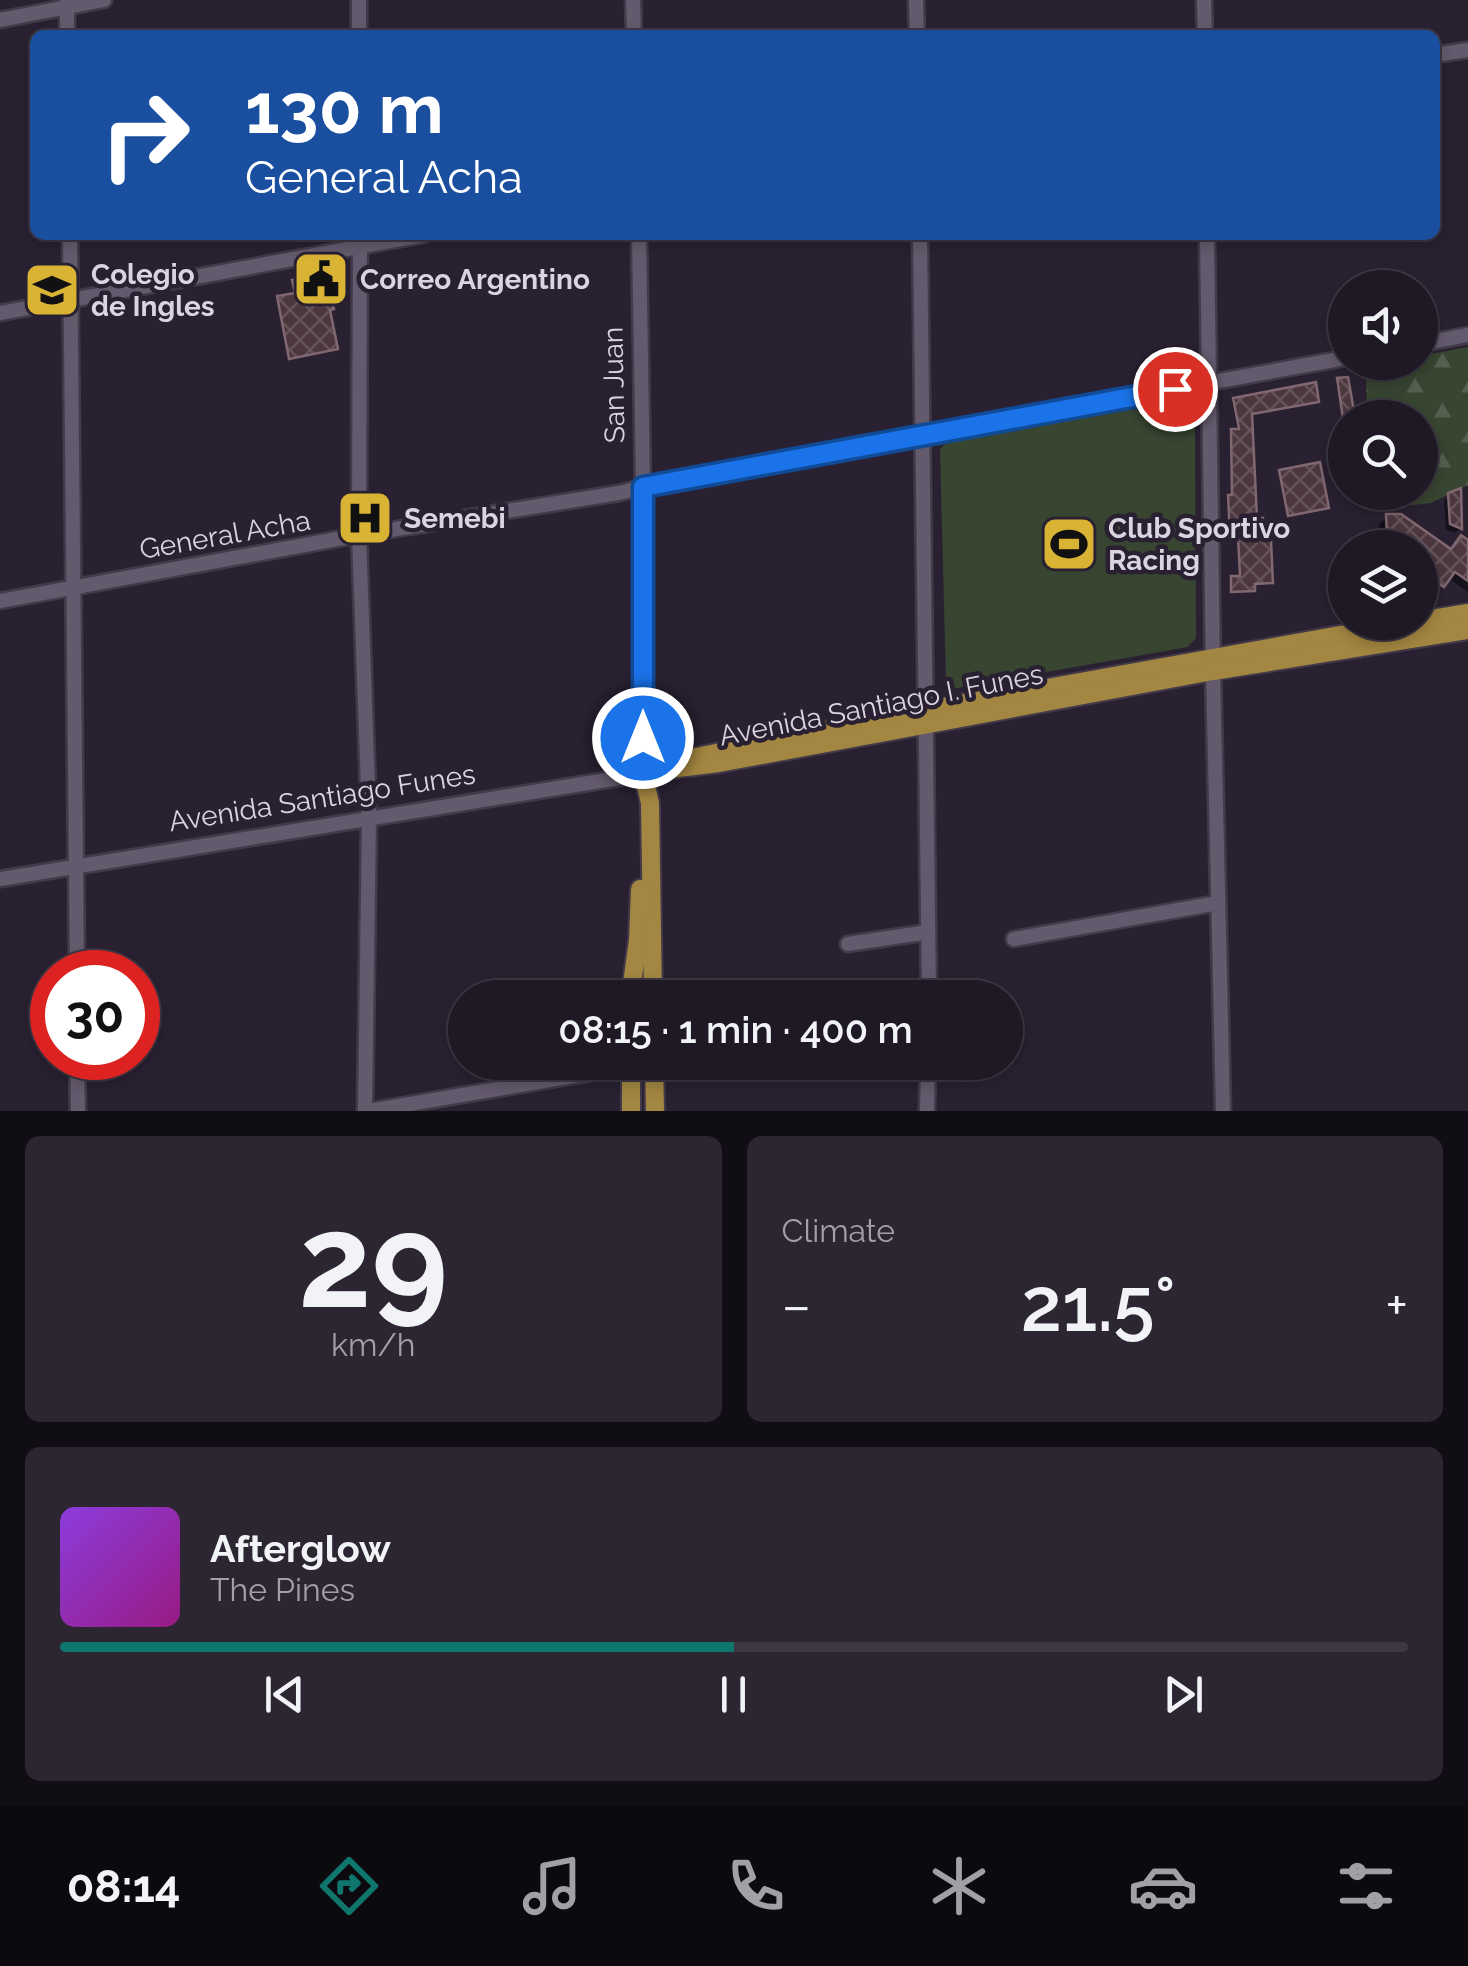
<!DOCTYPE html>
<meta charset="utf-8">
<style>
:root{--surface:#1f1825;--page:#2c2532;--text:#f1f3f6;--muted:#a1a0a7;--line:#3c3742;--accent:#0f766e}
body{margin:0;font-family:Raleway,sans-serif;background:var(--page);color:var(--text);height:100vh;display:flex;flex-direction:column;font-size:38px;white-space:nowrap}
*{box-sizing:border-box;margin:0}
p{font-size:32px;color:var(--muted)}
.icon{flex:none;width:55px;height:55px;fill:none;stroke:currentColor;stroke-width:2;stroke-linecap:round;stroke-linejoin:round}
.map{position:relative;height:1111px;overflow:hidden}
.sheet{display:flex;flex-direction:column;gap:25px;padding:25px;background:#110d14;flex:1}
.sheet>*{flex:none}
.guide{position:absolute;left:30px;top:30px;width:1410px;height:210px;border-radius:15px;box-shadow:0 5px 15px #0003,0 0 0 2px var(--line);background:#1a4fa0;color:#fff;overflow:hidden}
.fabs{position:absolute;left:1328px;top:270px;display:grid;gap:20px}
.fabs a{display:grid;place-items:center;width:110px;height:110px;border-radius:50%;background:var(--surface);box-shadow:0 5px 15px #0003,0 0 0 2px var(--line);font-size:50px}
.speed{position:absolute;left:30px;top:950px;display:flex;gap:20px;font-size:50px;font-weight:700;text-align:center}
.speed>*{display:grid;place-content:center;width:130px;height:130px;border-radius:50%;background:var(--surface);box-shadow:0 5px 15px #0003,0 0 0 2px var(--line);line-height:1}
.speed .limit{border:15px solid #d22;background:#fff;color:#111}
.pin{position:absolute;display:grid;place-items:center;width:85px;height:85px;color:#fff;margin:-42px;border:5px solid #fff;border-radius:50%;box-shadow:0 2px 10px #0007}
.me{position:absolute;width:110px;margin:-55px;rotate:0deg;stroke-linejoin:round;filter:drop-shadow(0 0 8px #0008)}
.turn{display:flex;align-items:center;gap:35px;height:210px;padding:0 50px;font-size:45px}
.turn .icon{width:130px;height:130px;stroke-width:2.5}
.turn b{display:block;font-size:70px;line-height:85px}
.big{font-size:75px;font-weight:600;line-height:1.1}
.sheet .card{flex:1;display:flex;flex-direction:column;justify-content:center;gap:15px;min-width:0;padding:0 35px;border-radius:15px;background:var(--page)}
.sheet .dial{align-items:center;gap:0}
.dial b{font-size:130px;line-height:1}
.song{display:flex;align-items:center;gap:30px}
.cover{width:120px;height:120px;border-radius:15px;background:linear-gradient(135deg,hsl(270 70% 55%),hsl(310 70% 35%))}
.played{height:10px;border-radius:5px;background:linear-gradient(90deg,var(--accent) 50%,var(--line) 50%)}
.keys{display:flex;justify-content:space-around;direction:ltr}
.heat{display:flex;justify-content:space-between;align-items:center;font-size:55px;direction:ltr}
.sheet .tiles{flex:1;display:grid;gap:25px;grid-template-columns:1fr 1fr}
.card:last-child{grid-column:span 2}
.trip{position:absolute;left:448px;top:980px;width:575px;height:100px;border-radius:50px;background:var(--surface);box-shadow:0 5px 15px #0003,0 0 0 2px var(--line);font-weight:600;line-height:100px;text-align:center}
.menu{display:flex;height:160px;justify-content:space-around;align-items:center;background:#0c0a0f;color:var(--muted)}
.menu .icon{width:70px;height:70px}
.menu .selected{color:var(--accent)}
.menu b{font-size:45px;color:var(--text)}
.map>svg:first-child{display:block}
</style>
<div class="map">
<svg width="1468" height="1111" viewBox="0 0 1468 1111">
<defs>
<pattern id="forest-firs" width="22" height="20" patternUnits="userSpaceOnUse" patternTransform="scale(2.5)"><rect width="22" height="20" fill="#374531"/><path d="M5 1l3.5 6h-7zM16 11l3.5 6h-7z" fill="#535f4f"/></pattern>
<pattern id="building-cross-hatch" width="8" height="8" patternUnits="userSpaceOnUse" patternTransform="scale(2.5)"><rect width="8" height="8" fill="#4c373f"/><path d="M0 0l8 8M0 8l8-8" fill="none" stroke="#65535a"/></pattern>
</defs>
<rect width="100%" height="100%" fill="#292031"/>
<polygon fill="url(#forest-firs)" points="1468,347 1468,485 1431,503 1369,510 1369,493 1420,492 1420,418 1367,417 1366,366 1387,363 1420,362 1420,356"/>
<polygon fill="#374531" points="1186,400 1195,407 1196,638 1188,647 952,689 946,682 940,450 945,443"/>
<g fill="#0007">
<polygon points="294,282 328,311 336,348 334,350 288,359 277,300 294,295 292,284"/>
<polygon points="1338,381 1345,418 1342,419 1336,383"/>
<polygon points="1234,400 1250,414 1255,520 1270,582 1252,584 1251,592 1230,593 1230,581 1239,579 1237,538 1229,538 1227,499 1231,497 1231,434 1238,432 1232,402"/>
<polygon points="1280,472 1324,509 1287,516 1279,474"/>
<polygon points="1450,495 1460,528 1455,533 1446,529 1444,501"/>
<polygon points="1387,517 1450,551 1468,543 1468,592 1448,578 1435,592 1424,585 1420,591 1420,548 1406,548 1400,543 1381,544 1379,524"/>
</g>
<g fill="url(#building-cross-hatch)" stroke="#806770" stroke-width="2.5">
<polygon points="326,275 334,309 330,310 338,349 289,359 277,296 295,293 292,280"/>
<polygon points="1348,377 1355,417 1343,419 1337,378"/>
<polygon points="1316,382 1319,402 1252,414 1257,518 1263,518 1264,541 1271,541 1273,583 1255,584 1255,591 1231,592 1231,576 1240,576 1238,537 1230,538 1228,495 1232,495 1231,429 1239,429 1233,398"/>
<polygon points="1320,462 1329,508 1288,516 1279,470"/>
<polygon points="1461,488 1462,529 1450,524 1448,493"/>
<polygon points="1386,514 1401,514 1451,549 1461,535 1468,540 1468,581 1455,572 1444,587 1432,579 1420,595 1420,546 1408,537 1387,538"/>
</g>
<g fill="none" stroke-linecap="round" stroke-linejoin="round">
<g stroke="#423a48" stroke-width="19">
<g id="minor">
<polyline points="359,0 359,35"/>
<polyline points="633,0 634,35"/>
<polyline points="916,0 917,35"/>
<polyline points="1204,0 1205,35"/>
<polyline points="67,1 67,35"/>
<polyline points="0,20 104,0"/>
<polyline points="1435,55 1468,50"/>
<polyline points="70,235 77,972"/>
<polyline points="360,235 359,535 369,817 365,1111"/>
<polyline points="920,235 929,998"/>
<polyline points="1207,235 1213,671 1223,1111"/>
<polyline points="0,313 423,235"/>
<polyline points="1420,344 1468,335"/>
<polyline points="0,601 359,535 619,493 665,482 1345,358"/>
<polyline points="0,879 643,774 643,487 639,235"/>
<polyline points="1014,939 1218,903"/>
<polyline points="848,944 928,932"/>
<polyline points="77,1058 78,1111"/>
<polyline points="369,1111 655,1062"/>
<polyline points="927,1111 928,1062"/>
</g>
</g>
<g stroke="#423a48" stroke-width="22">
<g id="major">
<polyline points="1420,621 1468,613"/>
<polyline points="696,757 926,710 1412,622"/>
<polyline points="653,771 719,763 1213,671 1468,630"/>
<polyline points="643,774 650,803 653,998"/>
<polyline points="630,998 638,940 640,889"/>
<polyline points="631,1062 631,1111"/>
<polyline points="654,1062 655,1111"/>
</g>
</g>
<use href="#minor" stroke="#645a6d" stroke-width="14"/>
<use href="#major" stroke="#a38641" stroke-width="18"/>
</g>
<g fill="none" stroke-linecap="round" stroke-linejoin="round">
<g stroke="#114b97" stroke-width="25">
<polyline id="route" points="643,738 643,487 1175,389"/>
</g>
<use href="#route" stroke="#1a73e8" stroke-width="18"/>
</g>
<defs>
<g id="civic-square" transform="scale(2.875)"><rect x="-9" y="-9" width="18" height="18" rx="4" fill="#d9b334" stroke="#292031"/><path d="M-.6-6.5H3V-4.5H.6V-3L4-1V1h2V6H-6V1h2V-1L-.6-3ZM-1.2 2.5V6h2.4V2.5Z" fill="#111"/></g>
<g id="school-square" transform="scale(2.875)"><rect x="-9" y="-9" width="18" height="18" rx="4" fill="#d9b334" stroke="#292031"/><path d="M0-5L7-2L0 1L-7-2ZM-4 1L0 2.5L4 1V4Q0 6-4 4Z" fill="#111"/></g>
<g id="hospital-square" transform="scale(2.875)"><rect x="-9" y="-9" width="18" height="18" rx="4" fill="#d9b334" stroke="#292031"/><path d="M-5-5h3v3.5h4V-5h3V5h-3V1.5h-4V5h-3Z" fill="#111"/></g>
<g id="stadium-square" transform="scale(2.875)"><rect x="-9" y="-9" width="18" height="18" rx="4" fill="#d9b334" stroke="#292031"/><path d="M0-5a6.5 5 0 1 0 0 10a6.5 5 0 1 0 0-10ZM-3.5-1.8h7v3.6h-7Z" fill="#111"/></g>
</defs>
<g fill-rule="evenodd">
<use href="#civic-square" x="321" y="279"/>
<use href="#school-square" x="52" y="290"/>
<use href="#hospital-square" x="365" y="518"/>
<use href="#stadium-square" x="1069" y="544"/>
</g>
<g text-anchor="middle" dominant-baseline="central" stroke-width="9" stroke-linejoin="round" paint-order="stroke">
<g font-size="28" font-weight="bold" fill="#dad4e0" stroke="#292031" text-anchor="start">
<text x="91" y="274">Colegio<tspan x="91" dy="32">de Ingles</tspan></text>
<text x="360" y="279">Correo Argentino</text>
<text x="404" y="518">Semebi</text>
<text x="1108" y="528">Club Sportivo<tspan x="1108" dy="32">Racing</tspan></text>
</g>
<g font-size="28" fill="#dad4e0" stroke="#292031">
<text transform="translate(614 385) rotate(-91)">San Juan</text>
<text transform="translate(225 535) rotate(-10)">General Acha</text>
<text transform="translate(881 705) rotate(-11)">Avenida Santiago I. Funes</text>
<text transform="translate(322 798) rotate(-9)">Avenida Santiago Funes</text>
</g>
</g>
</svg>
<div class="fabs">
<a><svg class="icon" aria-label="sound" viewBox="0 0 24 24"><path d="M4 9h4l5-4v14l-5-4H4zM17 9q2 3 0 6"/></svg></a>
<a><svg class="icon" aria-label="search" viewBox="0 0 24 24"><circle cx="10" cy="10" r="6"/><path d="M15 15l6 6"/></svg></a>
<a><svg class="icon" aria-label="layers" viewBox="0 0 24 24"><path d="M12 4l9 5-9 5-9-5zM3 14l9 5 9-5"/></svg></a>
</div>
<div class="speed"><div class="limit">30</div></div>
<div class="pin" style="left:1175px;top:389px;background:#d93025"><svg class="icon" aria-label="arrive" viewBox="0 0 24 24"><path d="M6 21V4h12l-3 4 3 4H6"/></svg></div>
<svg class="me" style="left:643px;top:738px" viewBox="-20 -20 40 40"><circle r="17" fill="#1a73e8" stroke="#fff" stroke-width="3"/><path d="M0-11L8 9 0 5-8 9z" fill="#fff"/></svg>
<div class="trip">08:15 · 1 min · 400 m</div>
<div class="guide">
<div class="turn"><svg class="icon" aria-label="right" viewBox="0 0 24 24"><path d="M7 20v-9h11M14 6l5 5-5 5"/></svg><div><b>130 m</b>General Acha</div></div>
</div>
</div>
<section class="sheet">
<div class="tiles">
<div class="card dial"><b>29</b><p>km/h</p></div>
<div class="card"><p>Climate</p>
<div class="heat"><a>−</a><b class="big">21.5°</b><a>+</a></div>
</div>
<div class="card">
<div class="song"><i class="cover"></i><div><b>Afterglow</b><p>The Pines</p></div></div>
<div class="played"></div>
<div class="keys"><svg class="icon" aria-label="previous" viewBox="0 0 24 24"><path d="M18 5L8 12l10 7zM5 5v14"/></svg><svg class="icon" aria-label="pause" viewBox="0 0 24 24"><path d="M8 5v14M16 5v14"/></svg><svg class="icon" aria-label="next" viewBox="0 0 24 24"><path d="M6 5l10 7-10 7zM19 5v14"/></svg></div>
</div>
</div>
</section>
<nav class="menu">
<b>08:14</b>
<svg class="icon selected" aria-label="directions" viewBox="0 0 24 24"><path d="M12 3l9 9-9 9-9-9zM9 14v-3h6M13 9l2 2-2 2"/></svg>
<svg class="icon" aria-label="music" viewBox="0 0 24 24"><path d="M9 18V5l10-2v13"/><circle cx="6" cy="18" r="3"/><circle cx="16" cy="16" r="3"/></svg>
<svg class="icon" aria-label="phone" viewBox="0 0 24 24"><path d="M5 4h4l2 5-3 2q2 4 5 5l2-3 5 2v4C11 20 4 13 5 4z"/></svg>
<svg class="icon" aria-label="climate" viewBox="0 0 24 24"><path d="M12 3v18M4 7l16 10M4 17L20 7"/></svg>
<svg class="icon" aria-label="car" viewBox="0 0 24 24"><path d="M5 17H2v-5l4-1 3-4h7l3 4 3 1v5h-3M9 17h6M6 11h13"/><circle cx="7" cy="17" r="2"/><circle cx="17" cy="17" r="2"/></svg>
<svg class="icon" aria-label="filters" viewBox="0 0 24 24"><path d="M4 7h16M4 17h16"/><circle cx="9" cy="7" r="2"/><circle cx="15" cy="17" r="2"/></svg>
</nav>
